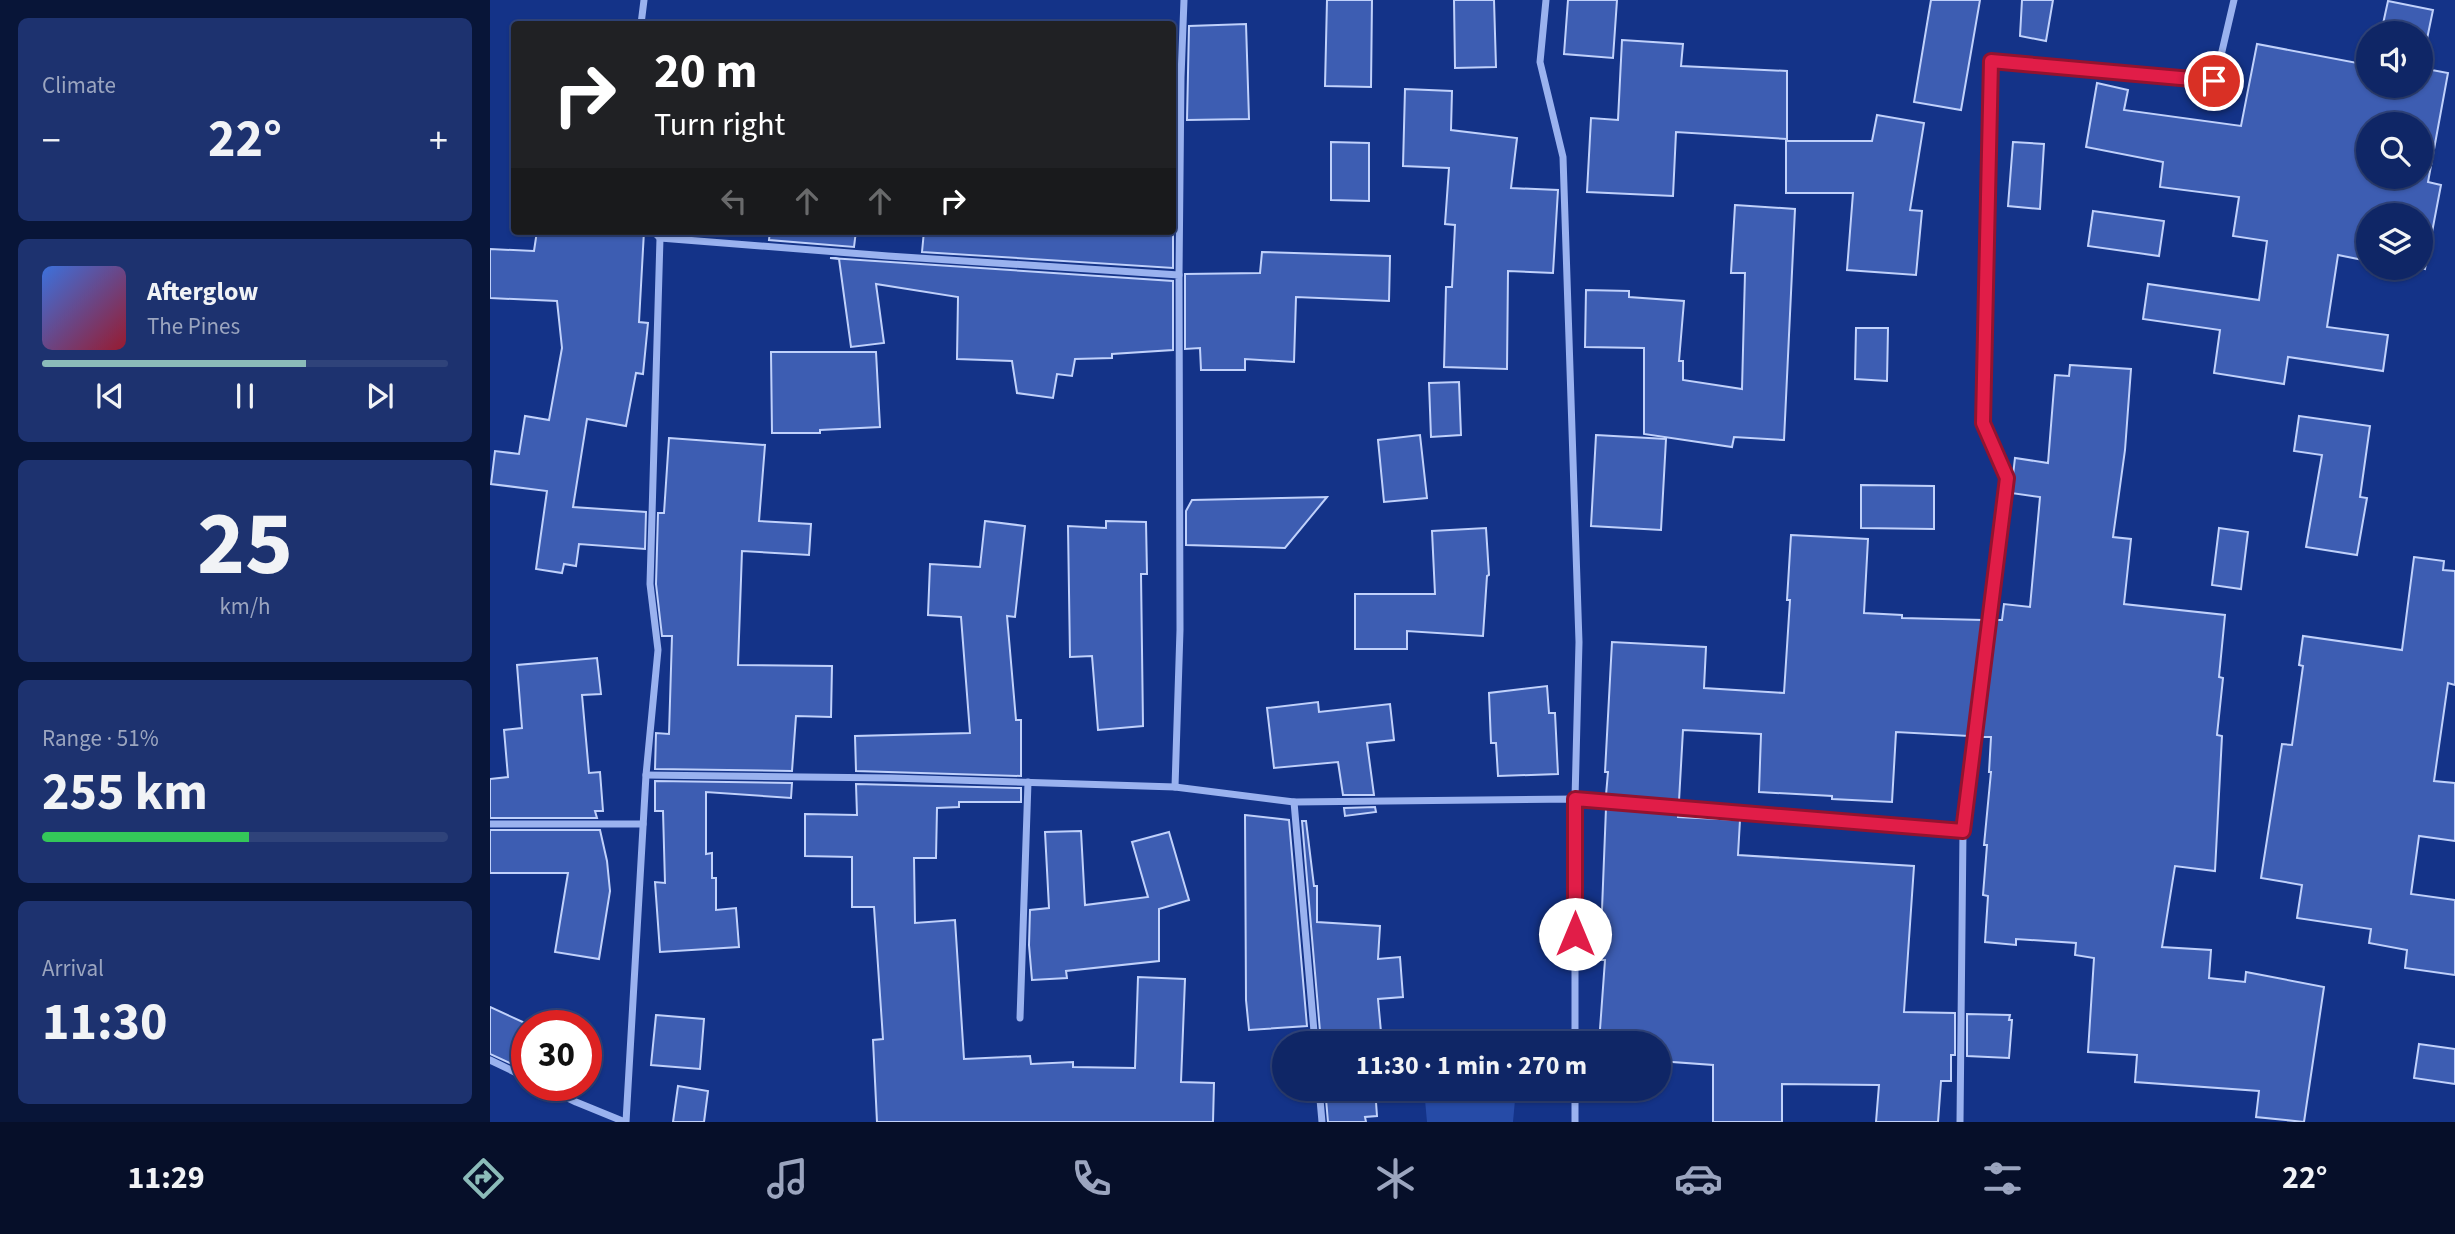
<!DOCTYPE html>
<meta charset="utf-8">
<style>
:root{--surface:#0f2666;--page:#1d326f;--text:#f1f3f6;--muted:#9ba5bf;--line:#2f437a;--accent:#8bbbb9}
body{margin:0;font-family:"Source Sans 3",sans-serif;background:var(--page);color:var(--text);height:100vh;display:flex;flex-direction:column;font-size:26px;white-space:nowrap}
*{box-sizing:border-box;margin:0}
p{font-size:23px;color:var(--muted)}
.icon{flex:none;width:38px;height:38px;fill:none;stroke:currentColor;stroke-width:2;stroke-linecap:round;stroke-linejoin:round}
.map{position:relative;flex:1;overflow:hidden}
.drawer{display:flex;flex-direction:column;gap:18px;padding:18px;background:#081538;width:490px}
.drawer>*{flex:none}
.hud{position:absolute;left:21px;top:21px;width:665px;height:214px;border-radius:7px;box-shadow:0 2px 5px #0004,0 0 0 2px var(--line);background:#202124;color:#fff;overflow:hidden}
.tools{position:absolute;left:1866px;top:21px;display:grid;gap:14px}
.tools a{display:grid;place-items:center;width:77px;height:77px;border-radius:50%;background:var(--surface);box-shadow:0 2px 5px #0004,0 0 0 2px var(--line);font-size:35px}
.speed{position:absolute;left:21px;top:1010px;display:flex;gap:14px;font-size:35px;font-weight:700;text-align:center}
.speed>*{display:grid;place-content:center;width:91px;height:91px;border-radius:50%;background:var(--surface);box-shadow:0 2px 5px #0004,0 0 0 2px var(--line);line-height:1}
.speed .limit{border:10px solid #d22;background:#fff;color:#111}
.pin{position:absolute;display:grid;place-items:center;width:60px;height:60px;color:#fff;margin:-30px;border:4px solid #fff;border-radius:50%;box-shadow:0 2px 7px #0007}
.me{position:absolute;width:77px;margin:-38px;rotate:0deg;stroke-linejoin:round;filter:drop-shadow(0 0 5px #0008)}
.turn{display:flex;align-items:center;gap:24px;height:147px;padding:0 28px;font-size:32px}
.turn .icon{width:91px;height:91px;stroke-width:2.5}
.turn b{display:block;font-size:49px;line-height:60px}
.lanes{display:flex;align-items:center;height:66px;padding:0 28px;background:#0003;justify-content:center;gap:35px;direction:ltr}
.lanes .off{opacity:.35}
.big{font-size:52px;font-weight:700;line-height:1.1}
.drawer .tile{flex:1;display:flex;flex-direction:column;justify-content:center;gap:10px;min-width:0;padding:0 24px;border-radius:10px;background:var(--page)}
.drawer .dial{align-items:center;gap:0}
.dial b{font-size:91px;line-height:1}
.song{display:flex;align-items:center;gap:21px}
.cover{width:84px;height:84px;border-radius:10px;background:linear-gradient(135deg,hsl(220 70% 55%),hsl(350 70% 35%))}
.played{height:7px;border-radius:4px;background:linear-gradient(90deg,var(--accent) 65%,var(--line) 65%)}
.keys{display:flex;justify-content:space-around;direction:ltr}
.heat{display:flex;justify-content:space-between;align-items:center;font-size:38px;direction:ltr}
.charge{height:10px;border-radius:5px;background:linear-gradient(90deg,#34c759 51%,var(--line) 0)}
.trip{position:absolute;left:782px;top:1031px;width:399px;height:70px;border-radius:35px;background:var(--surface);box-shadow:0 2px 5px #0004,0 0 0 2px var(--line);font-weight:700;line-height:70px;text-align:center}
.dock{display:flex;height:112px;justify-content:space-around;align-items:center;background:#060f29;color:var(--muted)}
.dock .icon{width:49px;height:49px}
.dock .active{color:var(--accent)}
.dock b{font-size:32px;color:var(--text)}
main{display:flex;flex:1;min-height:0}
.map>svg:first-child{display:block}
</style>
<main>
<section class="drawer">
<div class="tile"><p>Climate</p>
<div class="heat"><a>−</a><b class="big">22°</b><a>+</a></div>
</div>
<div class="tile">
<div class="song"><i class="cover"></i><div><b>Afterglow</b><p>The Pines</p></div></div>
<div class="played"></div>
<div class="keys"><svg class="icon" aria-label="previous" viewBox="0 0 24 24"><path d="M18 5L8 12l10 7zM5 5v14"/></svg><svg class="icon" aria-label="pause" viewBox="0 0 24 24"><path d="M8 5v14M16 5v14"/></svg><svg class="icon" aria-label="next" viewBox="0 0 24 24"><path d="M6 5l10 7-10 7zM19 5v14"/></svg></div>
</div>
<div class="tile dial"><b>25</b><p>km/h</p></div>
<div class="tile"><p>Range · 51%</p><b class="big">255 km</b><div class="charge"></div></div>
<div class="tile"><p>Arrival</p><b class="big">11:30</b></div>
</section>
<div class="map">
<svg width="1965" height="1122" viewBox="0 0 1965 1122">
<rect width="100%" height="100%" fill="#143388"/>
<polygon fill="#264ba7" points="934,1089 1026,1089 1023,1122 937,1122"/>
<g fill="#3d5db2" stroke="#c0d1fb" stroke-width="2" fill-rule="evenodd">
<polygon points="837,0 882,0 881,87 835,86"/>
<polygon points="964,0 1004,0 1006,67 965,68"/>
<polygon points="1078,0 1127,0 1123,58 1074,54"/>
<polygon points="1441,0 1490,0 1471,110 1424,102"/>
<polygon points="1532,0 1563,0 1556,41 1530,36"/>
<path d="M1898,1L1943,10L1931,68L1958,73L1938,182L1951,185L1935,269L1930,268V215H1878V261L1848,255L1837,327L1898,335L1893,371L1798,357L1794,384L1724,373L1730,330L1653,319L1658,284L1769,300L1777,241L1743,236L1749,197L1670,187L1673,162L1596,147L1607,83L1638,90L1634,110L1751,126L1767,44L1878,65V86H1930V33H1891ZM1878,124H1930V177H1878Z"/>
<polygon points="756,24 759,119 697,120 699,26"/>
<polygon points="1132,40 1193,44 1191,66 1297,71 1297,139 1186,132 1183,196 1097,192 1101,118 1128,120"/>
<polygon points="915,89 962,91 961,130 1027,138 1021,188 1068,190 1063,273 1018,271 1017,369 954,367 956,287 962,287 965,225 955,224 959,168 913,166"/>
<polygon points="1387,115 1434,123 1420,210 1432,211 1426,275 1357,270 1363,193 1296,193 1296,141 1382,141"/>
<polygon points="841,142 879,143 879,201 841,200"/>
<polygon points="1523,142 1554,144 1550,209 1518,206"/>
<polygon points="1245,205 1305,209 1294,440 1244,437 1242,447 1154,434 1154,348 1095,347 1096,290 1139,291 1139,297 1194,301 1189,361 1193,361 1193,380 1252,389 1255,273 1241,273"/>
<polygon points="1603,211 1674,221 1669,256 1598,246"/>
<polygon points="47,231 154,231 149,322 158,323 153,374 146,373 136,426 97,419 83,507 156,512 155,549 89,544 86,566 74,564 72,573 46,569 57,491 1,484 5,451 29,454 35,416 59,420 72,348 67,301 0,298 0,249 44,251"/>
<polygon points="280,231 366,231 364,247 279,240"/>
<polygon points="434,231 683,231 683,268 432,252"/>
<polygon points="772,252 900,256 899,301 806,297 804,362 755,359 755,370 711,370 710,348 695,349 695,274 770,273"/>
<polygon points="340,258 683,281 683,350 622,354 622,358 585,359 582,376 567,374 563,398 527,393 522,361 467,359 468,297 386,284 394,343 361,347 349,259"/>
<polygon points="1366,328 1398,328 1397,381 1365,379"/>
<polygon points="281,352 386,352 390,427 330,430 330,433 282,433"/>
<polygon points="1580,365 1641,369 1635,450 1623,537 1641,539 1634,604 1735,615 1729,677 1733,678 1727,735 1732,736 1725,871 1685,866 1672,947 1721,950 1719,978 1755,982 1756,972 1834,987 1814,1122 1766,1117 1769,1091 1645,1082 1647,1055 1598,1052 1604,958 1585,955 1586,943 1526,939 1526,945 1495,942 1498,896 1493,895 1497,845 1494,845 1501,772 1499,772 1501,737 1491,737 1505,620 1512,620 1514,604 1540,607 1550,497 1521,493 1525,458 1558,463 1565,375 1579,376"/>
<polygon points="969,382 971,435 941,437 939,383"/>
<polygon points="1809,416 1880,426 1870,497 1877,498 1867,555 1816,547 1832,455 1804,451"/>
<polygon points="930,435 937,498 894,502 888,440"/>
<polygon points="1106,435 1176,439 1171,530 1101,526"/>
<polygon points="179,438 275,445 269,521 321,524 319,555 252,551 248,665 342,666 341,717 306,716 302,771 165,769 166,733 179,734 182,636 172,636 166,584 168,513 174,513"/>
<polygon points="1371,485 1444,486 1444,529 1371,528"/>
<polygon points="837,497 795,548 696,545 696,511 702,500"/>
<polygon points="495,521 535,526 525,617 517,616 526,720 531,720 531,776 366,771 365,736 480,733 471,617 438,615 440,564 490,567"/>
<polygon points="616,521 656,522 657,574 651,574 653,726 608,730 602,656 580,657 578,526 616,528"/>
<polygon points="996,528 999,575 997,576 993,636 917,631 917,649 865,649 865,594 945,594 942,531"/>
<polygon points="1729,528 1758,532 1751,589 1722,585"/>
<polygon points="1301,535 1378,539 1374,613 1412,615 1412,618 1493,620 1479,736 1406,732 1402,802 1342,799 1342,796 1269,792 1271,734 1193,730 1189,801 1116,795 1118,772 1115,772 1122,642 1216,647 1214,688 1294,693 1300,600 1297,600"/>
<polygon points="1924,557 1954,561 1953,570 1965,571 1965,685 1958,683 1944,781 1965,783 1965,841 1929,836 1921,894 1965,900 1965,975 1915,968 1917,950 1879,943 1881,929 1807,918 1812,885 1771,878 1792,744 1802,745 1813,666 1809,665 1813,636 1912,650"/>
<polygon points="107,658 111,694 92,695 99,773 110,772 113,811 105,811 107,818 0,818 0,779 18,777 14,730 32,728 27,665"/>
<polygon points="1057,686 1059,713 1065,713 1068,774 1008,776 1006,743 1001,743 999,693"/>
<polygon points="828,702 829,712 900,704 904,740 877,743 884,795 853,795 848,762 784,768 777,708"/>
<polygon points="165,781 302,783 301,798 216,792 216,854 222,853 222,878 226,878 226,910 246,908 249,947 170,952 165,882 175,883 173,811 165,811"/>
<polygon points="366,784 531,788 531,802 469,802 469,807 447,808 446,858 424,858 425,923 465,920 474,1059 540,1056 541,1064 583,1062 583,1067 645,1068 648,977 695,979 691,1082 724,1083 723,1122 387,1122 383,1040 393,1039 384,907 362,907 362,857 315,856 315,814 367,815"/>
<polygon points="885,807 886,812 855,816 854,808"/>
<polygon points="1116,808 1188,814 1188,817 1250,820 1248,855 1424,866 1414,1012 1465,1013 1465,1055 1461,1055 1461,1081 1451,1081 1448,1122 1386,1122 1389,1085 1292,1084 1292,1122 1223,1122 1223,1065 1169,1061 1169,1043 1109,1043 1115,960 1110,960"/>
<polygon points="755,815 799,820 817,1026 759,1030 756,1000"/>
<polygon points="812,821 816,821 824,886 827,886 827,922 890,926 888,959 910,957 913,997 888,999 892,1043 831,1043"/>
<polygon points="0,830 110,830 117,861 120,891 109,959 65,952 78,873 0,873"/>
<polygon points="591,831 595,905 658,897 642,842 679,832 699,900 669,909 669,961 576,971 577,978 542,980 539,945 540,910 559,908 555,832"/>
<polygon points="0,1007 37,1024 37,1071 0,1054"/>
<polygon points="1477,1014 1520,1015 1519,1020 1522,1020 1519,1058 1477,1056"/>
<polygon points="166,1015 214,1019 210,1069 161,1065"/>
<polygon points="1929,1044 1965,1049 1965,1084 1924,1078"/>
<polygon points="188,1086 218,1091 214,1122 183,1122"/>
<polygon points="835,1088 885,1088 887,1116 875,1117 876,1122 838,1122"/>
</g>
<g fill="none" stroke-linecap="round" stroke-linejoin="round">
<g stroke="#9ab2ef" stroke-width="7">
<polyline points="1056,0 1050,62 1073,157 1089,642 1085,799 1085,1043"/>
<polyline points="151,24 154,0"/>
<polyline points="170,238 398,256 689,275 690,630 685,787"/>
<polyline points="689,275 691,77 694,0"/>
<polyline points="156,775 401,778 685,787 804,802 1085,799 1473,831"/>
<polyline points="804,802 825,1043"/>
<polyline points="0,824 153,824"/>
<polyline points="530,1018 538,782"/>
<polyline points="0,1060 37,1078"/>
<polyline points="51,1085 86,1102 135,1122"/>
<polyline points="829,1088 832,1122"/>
<polyline points="136,1122 156,775 168,650 160,584 170,238 163,231"/>
<polyline points="1085,1122 1085,1088"/>
<polyline points="1470,1122 1473,831 1517,478 1493,423 1501,61 1725,81 1744,0"/>
</g>
</g>
<g fill="none" stroke-linecap="round" stroke-linejoin="round">
<g stroke="#92132f" stroke-width="18">
<polyline id="route" points="1085,934 1085,799 1473,831 1517,478 1493,423 1501,61 1724,81"/>
</g>
<use href="#route" stroke="#e11d48" stroke-width="12"/>
</g>
</svg>
<div class="tools">
<a><svg class="icon" aria-label="sound" viewBox="0 0 24 24"><path d="M4 9h4l5-4v14l-5-4H4zM17 9q2 3 0 6"/></svg></a>
<a><svg class="icon" aria-label="search" viewBox="0 0 24 24"><circle cx="10" cy="10" r="6"/><path d="M15 15l6 6"/></svg></a>
<a><svg class="icon" aria-label="layers" viewBox="0 0 24 24"><path d="M12 4l9 5-9 5-9-5zM3 14l9 5 9-5"/></svg></a>
</div>
<div class="speed"><div class="limit">30</div></div>
<div class="pin" style="left:1724px;top:81px;background:#d93025"><svg class="icon" aria-label="arrive" viewBox="0 0 24 24"><path d="M6 21V4h12l-3 4 3 4H6"/></svg></div>
<svg class="me" style="left:1085px;top:934px" viewBox="-20 -20 40 40"><circle r="19" fill="#fff"/><path d="M0-13L10 11 0 6-10 11z" fill="#e11d48"/></svg>
<div class="trip">11:30 · 1 min · 270 m</div>
<div class="hud">
<div class="turn"><svg class="icon" aria-label="right" viewBox="0 0 24 24"><path d="M7 20v-9h11M14 6l5 5-5 5"/></svg><div><b>20 m</b>Turn right</div></div>
<div class="lanes"><svg class="icon off" aria-label="left" viewBox="0 0 24 24"><path d="M17 20v-9H6M10 6l-5 5 5 5"/></svg><svg class="icon off" aria-label="ahead" viewBox="0 0 24 24"><path d="M12 20V5M6 11l6-6 6 6"/></svg><svg class="icon off" aria-label="ahead" viewBox="0 0 24 24"><path d="M12 20V5M6 11l6-6 6 6"/></svg><svg class="icon" aria-label="right" viewBox="0 0 24 24"><path d="M7 20v-9h11M14 6l5 5-5 5"/></svg></div>
</div>
</div>
</main>
<nav class="dock">
<b>11:29</b>
<svg class="icon active" aria-label="directions" viewBox="0 0 24 24"><path d="M12 3l9 9-9 9-9-9zM9 14v-3h6M13 9l2 2-2 2"/></svg>
<svg class="icon" aria-label="music" viewBox="0 0 24 24"><path d="M9 18V5l10-2v13"/><circle cx="6" cy="18" r="3"/><circle cx="16" cy="16" r="3"/></svg>
<svg class="icon" aria-label="phone" viewBox="0 0 24 24"><path d="M5 4h4l2 5-3 2q2 4 5 5l2-3 5 2v4C11 20 4 13 5 4z"/></svg>
<svg class="icon" aria-label="climate" viewBox="0 0 24 24"><path d="M12 3v18M4 7l16 10M4 17L20 7"/></svg>
<svg class="icon" aria-label="car" viewBox="0 0 24 24"><path d="M5 17H2v-5l4-1 3-4h7l3 4 3 1v5h-3M9 17h6M6 11h13"/><circle cx="7" cy="17" r="2"/><circle cx="17" cy="17" r="2"/></svg>
<svg class="icon" aria-label="filters" viewBox="0 0 24 24"><path d="M4 7h16M4 17h16"/><circle cx="9" cy="7" r="2"/><circle cx="15" cy="17" r="2"/></svg>
<b>22°</b>
</nav>
